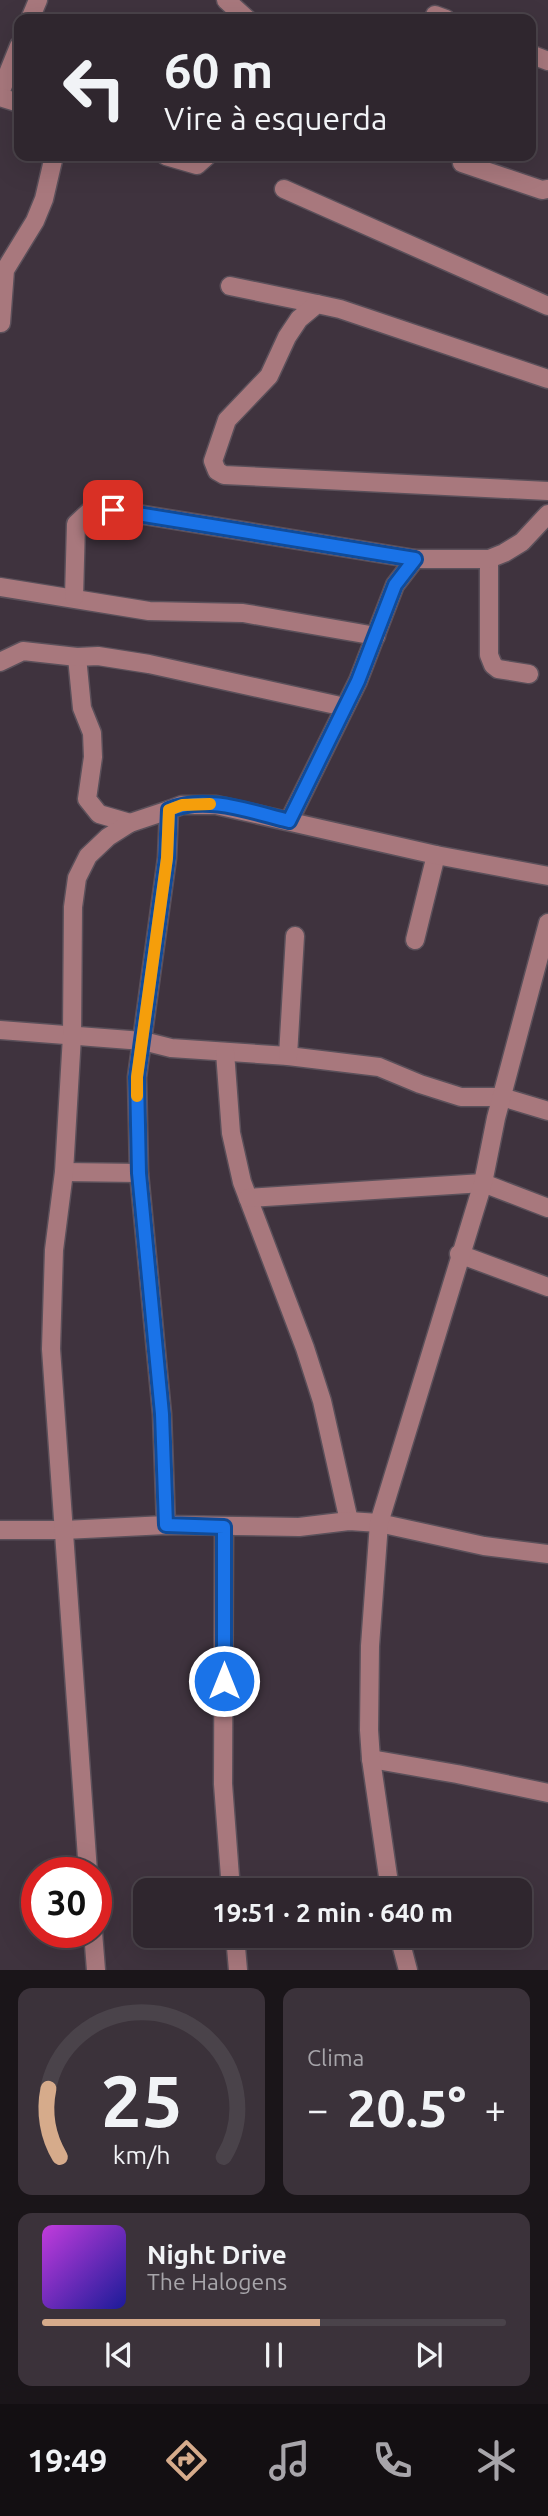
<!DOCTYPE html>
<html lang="pt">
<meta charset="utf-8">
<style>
:root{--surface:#2f262e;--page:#3b323a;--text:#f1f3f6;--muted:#a7a5aa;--line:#4a434a;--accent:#d6ab8b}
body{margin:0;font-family:Ubuntu,sans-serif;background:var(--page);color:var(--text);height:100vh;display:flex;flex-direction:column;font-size:26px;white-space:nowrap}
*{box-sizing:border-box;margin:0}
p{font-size:23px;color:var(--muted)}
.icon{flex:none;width:38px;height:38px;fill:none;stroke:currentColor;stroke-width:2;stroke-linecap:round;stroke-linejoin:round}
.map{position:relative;height:1970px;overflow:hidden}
.sheet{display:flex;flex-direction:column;gap:18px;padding:18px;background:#1a1519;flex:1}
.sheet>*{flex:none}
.hud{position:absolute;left:14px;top:14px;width:522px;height:147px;border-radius:14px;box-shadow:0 7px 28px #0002,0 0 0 2px var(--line);background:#2f262e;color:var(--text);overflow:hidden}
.speed{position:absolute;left:21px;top:1857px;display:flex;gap:14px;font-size:35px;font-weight:700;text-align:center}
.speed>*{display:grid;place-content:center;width:91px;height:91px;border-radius:50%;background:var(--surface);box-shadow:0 7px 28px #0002,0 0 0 2px var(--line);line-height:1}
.speed .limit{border:10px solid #d22;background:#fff;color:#111}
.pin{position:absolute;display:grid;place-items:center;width:60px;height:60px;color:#fff;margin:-30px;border-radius:14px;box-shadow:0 4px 10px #0006}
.me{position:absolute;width:77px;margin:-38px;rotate:0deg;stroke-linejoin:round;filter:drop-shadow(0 0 5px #0008)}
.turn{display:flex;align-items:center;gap:24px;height:147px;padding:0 35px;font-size:32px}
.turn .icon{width:91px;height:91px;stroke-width:2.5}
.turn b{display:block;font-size:49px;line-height:60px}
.big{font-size:52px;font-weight:700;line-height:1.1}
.sheet .widget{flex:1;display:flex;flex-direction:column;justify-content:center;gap:10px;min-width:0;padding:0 24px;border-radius:14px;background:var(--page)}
.sheet .dial{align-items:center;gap:0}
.dial svg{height:182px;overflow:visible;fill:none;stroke:var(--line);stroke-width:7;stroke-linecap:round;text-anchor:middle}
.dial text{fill:var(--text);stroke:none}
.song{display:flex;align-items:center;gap:21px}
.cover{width:84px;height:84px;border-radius:10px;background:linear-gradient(135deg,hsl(290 70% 55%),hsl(240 70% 35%))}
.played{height:7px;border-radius:4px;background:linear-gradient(90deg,var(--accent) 60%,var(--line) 60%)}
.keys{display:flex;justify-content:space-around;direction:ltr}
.heat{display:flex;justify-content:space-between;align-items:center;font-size:38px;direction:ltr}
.sheet .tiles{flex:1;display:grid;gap:18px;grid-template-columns:1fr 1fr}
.widget:last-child{grid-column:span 2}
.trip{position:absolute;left:133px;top:1878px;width:399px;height:70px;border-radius:14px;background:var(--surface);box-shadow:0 7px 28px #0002,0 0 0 2px var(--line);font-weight:700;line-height:70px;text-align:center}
.menu{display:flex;height:112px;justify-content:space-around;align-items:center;background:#130f12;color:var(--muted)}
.menu .icon{width:49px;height:49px}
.menu .selected{color:var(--accent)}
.menu b{font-size:32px;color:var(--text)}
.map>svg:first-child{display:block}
</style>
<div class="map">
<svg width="548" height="1970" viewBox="0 0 548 1970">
<rect width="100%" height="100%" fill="#3f333e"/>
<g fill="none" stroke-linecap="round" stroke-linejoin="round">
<g stroke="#5b505a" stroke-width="21">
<g id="minor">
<polyline points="226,0 247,19"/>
<polyline points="435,15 446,19"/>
<polyline points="30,19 38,0"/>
<polyline points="530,54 548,61"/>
<polyline points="0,93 19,46"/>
<polyline points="0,97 19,103"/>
<polyline points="166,156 197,165 207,156"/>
<polyline points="462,163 542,190 548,189"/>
<polyline points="284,189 548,306"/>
<polyline points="230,286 317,304"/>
<polyline points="1,323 5,270 35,221 44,199 54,156"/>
<polyline points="548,379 340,309 317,304 299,319 287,337 269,376 227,420 213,461 217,471 224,475 548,491"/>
<polyline points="489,559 489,655 493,665 498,669 529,674"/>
<polyline points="0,587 149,611 243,613 376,636"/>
<polyline points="74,597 76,524 90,511 113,510 415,559 489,559 504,553 522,542 548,514"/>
<polyline points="77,657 82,708 92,733 93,757 87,799 99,814 130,823"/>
<polyline points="0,662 23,651 77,657 98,656 149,664 345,707"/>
<polyline points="289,821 358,681 395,585 415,559"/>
<polyline points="415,940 436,855"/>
<polyline points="0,1030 143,1041 171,1048 288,1056 379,1067 420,1084 461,1097 502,1097 548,1111"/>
<polyline points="225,1052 231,1133 242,1182 305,1348 322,1401 349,1521"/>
<polyline points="288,1056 295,936"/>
<polyline points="64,1172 139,1173"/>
<polyline points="248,1198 483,1183 548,1208"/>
<polyline points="459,1254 548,1287"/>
<polyline points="166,1525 162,1414 139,1173 137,1077 167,858 169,810 182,805 216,805 436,855 548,876"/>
<polyline points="224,1527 223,1784 231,1890"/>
<polyline points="0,1530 64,1530 166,1525 299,1527 349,1521 379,1523 484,1546 548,1554"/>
<polyline points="371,1759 457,1774 548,1793"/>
<polyline points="88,1872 51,1349 54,1250 64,1172 72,1036 73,907 77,878 88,856 108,837 130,823 169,810"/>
<polyline points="390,1890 371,1759 369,1730 370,1646 379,1523 483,1183 496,1118 548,923"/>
<polyline points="93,1932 96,1970"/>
<polyline points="235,1936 238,1970"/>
<polyline points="399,1936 408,1970"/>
</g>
</g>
<use href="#minor" stroke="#a8787d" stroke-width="18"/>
</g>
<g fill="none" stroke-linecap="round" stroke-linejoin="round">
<g stroke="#114b97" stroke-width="18">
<path id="route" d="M113,510L415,559L395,585L358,681L289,821C252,812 206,794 169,810L167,858L137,1077L139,1173L162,1414L166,1525L224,1527V1681"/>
</g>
<use href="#route" stroke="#1a73e8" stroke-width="12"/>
<polyline stroke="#f59e0b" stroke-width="12" points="137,1096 137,1077 167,858 169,810 182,805 210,804"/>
</g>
</svg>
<div class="speed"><div class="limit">30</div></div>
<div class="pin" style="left:113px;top:510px;background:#d93025"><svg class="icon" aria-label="arrive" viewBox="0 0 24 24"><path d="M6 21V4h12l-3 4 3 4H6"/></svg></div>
<svg class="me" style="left:224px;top:1681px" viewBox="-20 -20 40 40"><circle r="17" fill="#1a73e8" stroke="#fff" stroke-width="3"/><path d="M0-11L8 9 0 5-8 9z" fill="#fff"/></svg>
<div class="trip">19:51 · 2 min · 640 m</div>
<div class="hud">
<div class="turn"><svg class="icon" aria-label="left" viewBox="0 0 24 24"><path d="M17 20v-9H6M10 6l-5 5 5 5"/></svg><div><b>60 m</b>Vire à esquerda</div></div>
</div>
</div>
<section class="sheet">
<div class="tiles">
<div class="widget dial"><svg viewBox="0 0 100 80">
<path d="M14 69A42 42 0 1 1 86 69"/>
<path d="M14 69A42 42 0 0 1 9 39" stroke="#d6ab8b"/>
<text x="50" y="56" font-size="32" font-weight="700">25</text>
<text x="50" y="72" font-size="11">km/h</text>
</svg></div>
<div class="widget"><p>Clima</p>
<div class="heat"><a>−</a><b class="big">20.5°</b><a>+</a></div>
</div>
<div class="widget">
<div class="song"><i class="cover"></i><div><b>Night Drive</b><p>The Halogens</p></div></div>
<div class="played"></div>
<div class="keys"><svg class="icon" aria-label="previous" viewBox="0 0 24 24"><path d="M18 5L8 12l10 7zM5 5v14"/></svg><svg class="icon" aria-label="pause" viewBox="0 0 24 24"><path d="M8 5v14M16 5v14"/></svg><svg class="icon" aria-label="next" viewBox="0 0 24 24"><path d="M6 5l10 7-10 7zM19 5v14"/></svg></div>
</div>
</div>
</section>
<nav class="menu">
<b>19:49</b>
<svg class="icon selected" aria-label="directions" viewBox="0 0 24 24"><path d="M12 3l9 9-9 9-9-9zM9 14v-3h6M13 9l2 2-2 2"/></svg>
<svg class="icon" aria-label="music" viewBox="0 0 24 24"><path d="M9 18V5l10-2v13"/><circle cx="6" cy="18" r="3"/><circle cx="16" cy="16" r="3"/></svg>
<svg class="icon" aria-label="phone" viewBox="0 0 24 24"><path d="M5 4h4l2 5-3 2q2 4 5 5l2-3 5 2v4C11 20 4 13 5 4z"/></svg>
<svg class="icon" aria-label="climate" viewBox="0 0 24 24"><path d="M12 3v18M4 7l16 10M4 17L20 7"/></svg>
</nav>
